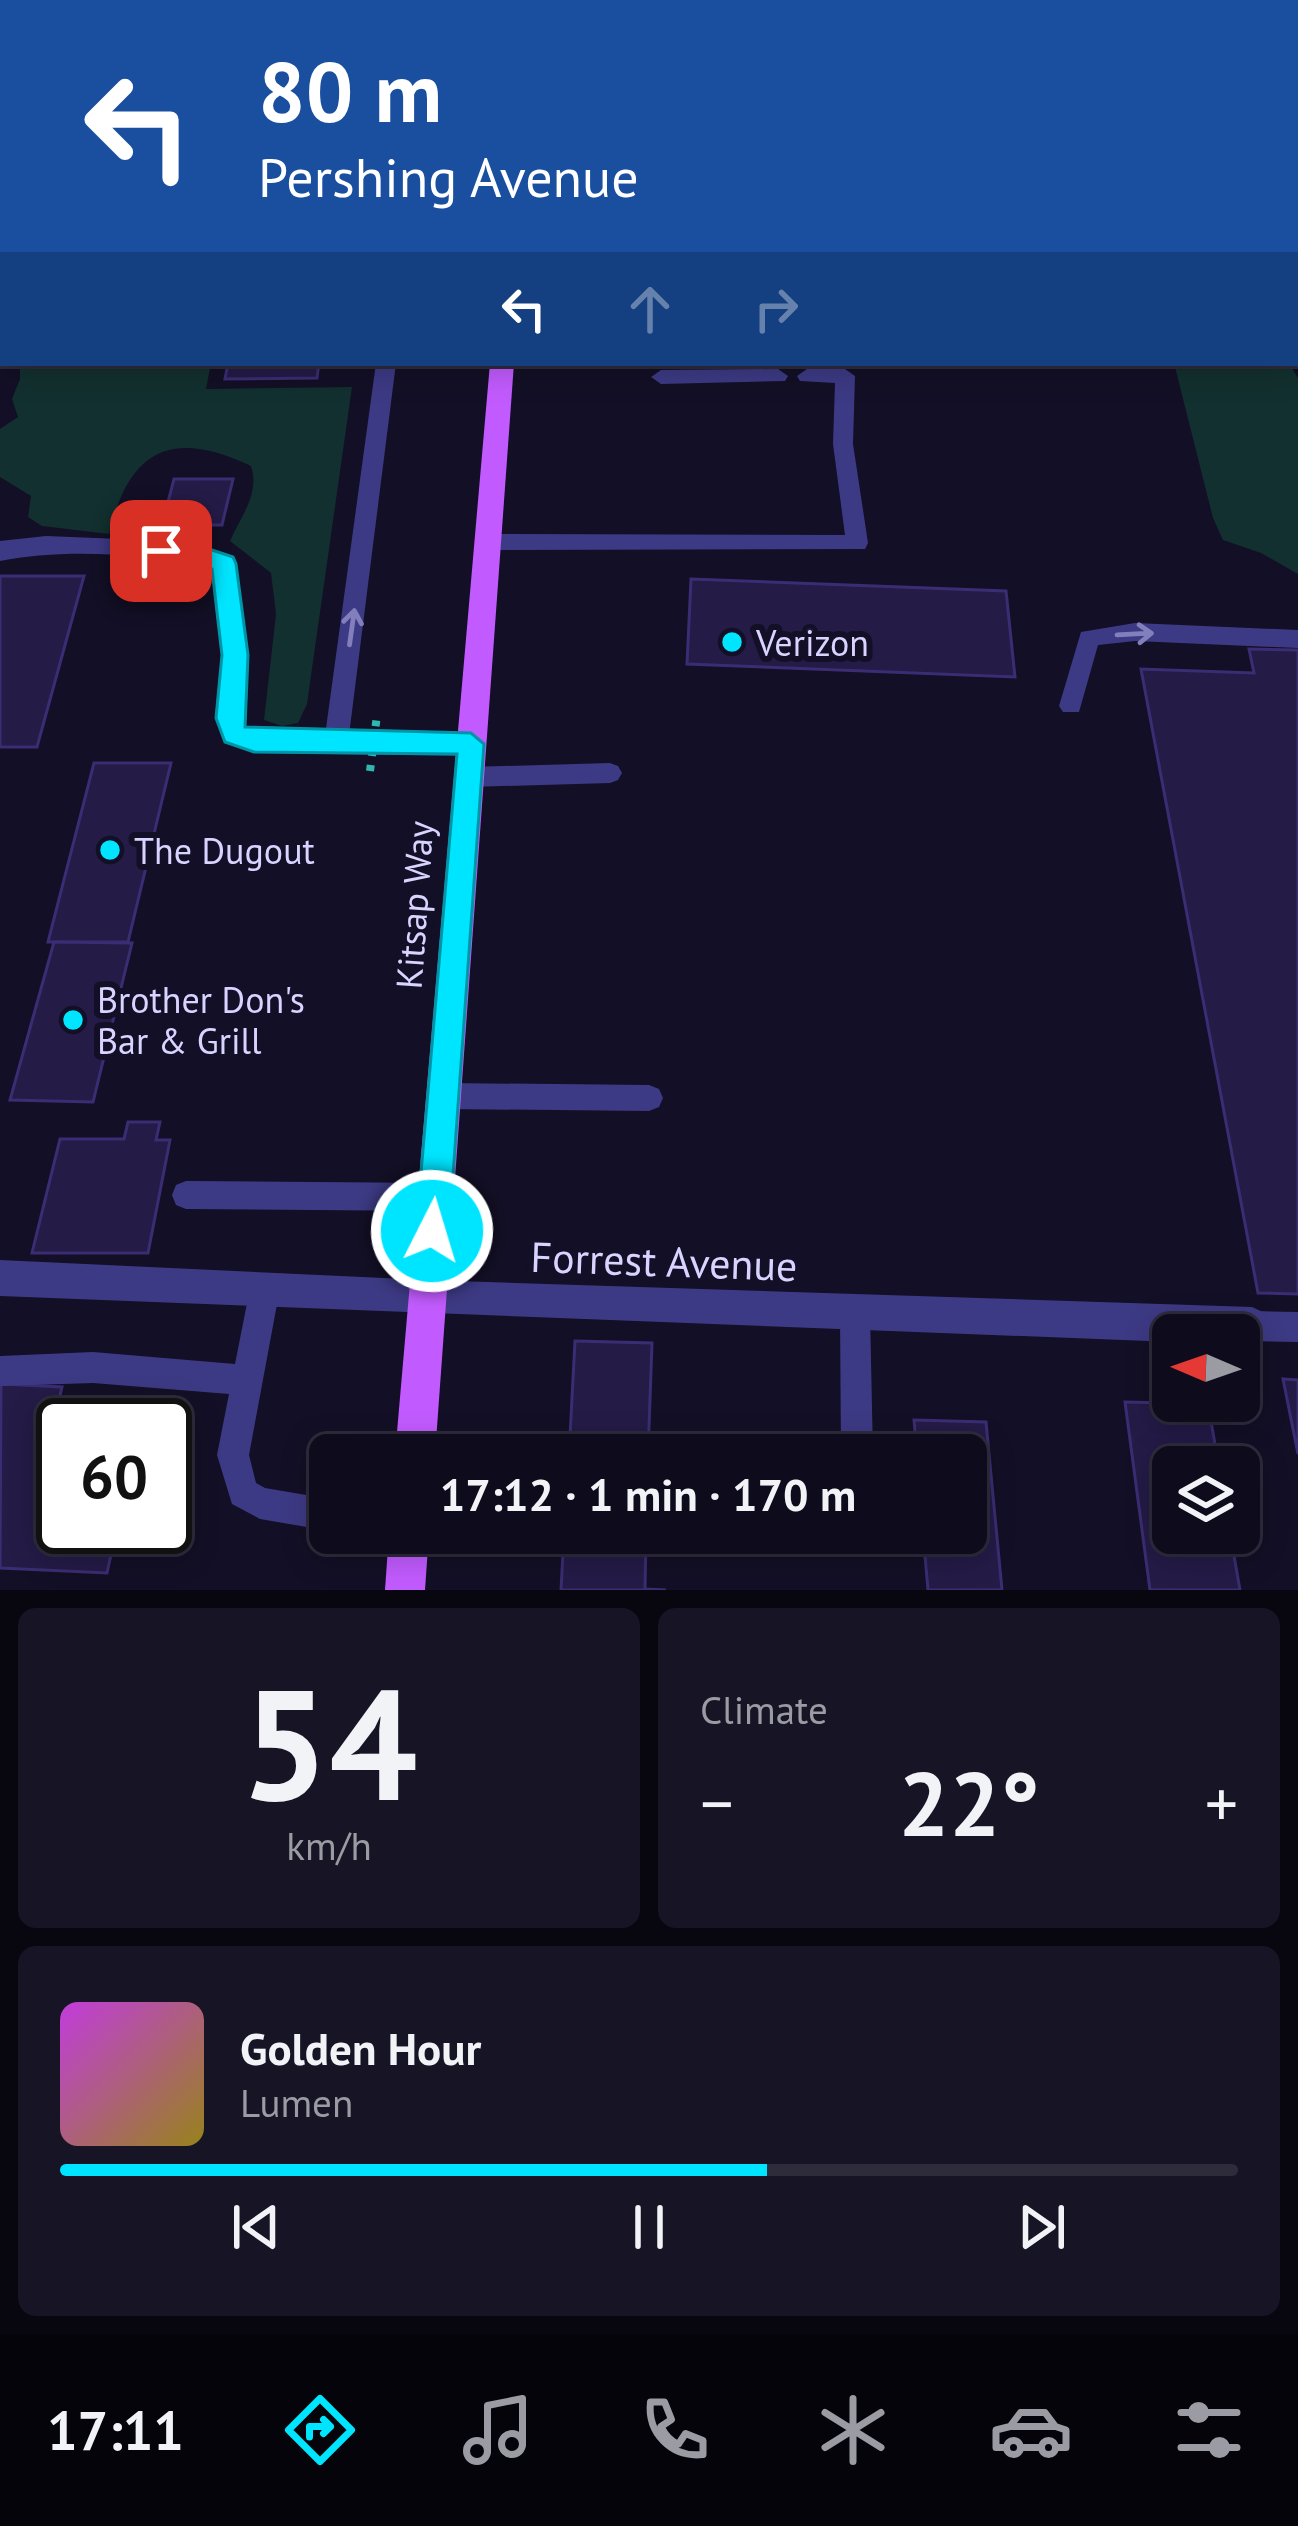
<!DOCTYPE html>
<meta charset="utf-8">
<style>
:root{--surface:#0e0b1c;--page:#171425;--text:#f1f3f6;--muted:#9b9ba3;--line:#2e2b3b;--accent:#00e5ff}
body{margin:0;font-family:"PT Sans",sans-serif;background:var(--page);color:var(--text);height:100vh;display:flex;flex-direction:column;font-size:45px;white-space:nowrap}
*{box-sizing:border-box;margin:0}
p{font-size:39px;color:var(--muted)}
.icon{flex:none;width:66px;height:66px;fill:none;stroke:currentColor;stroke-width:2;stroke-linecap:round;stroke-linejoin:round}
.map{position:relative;height:1590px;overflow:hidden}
.side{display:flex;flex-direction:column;gap:18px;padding:18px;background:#08060f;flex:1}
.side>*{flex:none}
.top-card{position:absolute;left:0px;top:0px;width:1299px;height:366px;box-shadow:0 6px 30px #0003,0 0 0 3px var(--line);background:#1a4fa0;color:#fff;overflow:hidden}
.needle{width:78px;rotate:272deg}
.tools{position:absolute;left:1152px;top:1314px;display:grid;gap:24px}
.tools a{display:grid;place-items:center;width:108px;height:108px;border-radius:18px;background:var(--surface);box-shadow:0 6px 30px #0003,0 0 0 3px var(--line);font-size:60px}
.speed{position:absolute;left:36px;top:1398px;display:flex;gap:24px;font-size:60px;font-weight:700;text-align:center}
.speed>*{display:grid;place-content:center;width:156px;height:156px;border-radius:50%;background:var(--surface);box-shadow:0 6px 30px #0003,0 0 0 3px var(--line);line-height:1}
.speed .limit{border:6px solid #111;border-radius:18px;background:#fff;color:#111}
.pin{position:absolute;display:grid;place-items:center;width:102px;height:102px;color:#fff;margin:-51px;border-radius:24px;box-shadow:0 6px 18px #0006}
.me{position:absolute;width:132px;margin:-66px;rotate:5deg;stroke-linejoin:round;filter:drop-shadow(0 0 9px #0008)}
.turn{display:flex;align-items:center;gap:42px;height:252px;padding:0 60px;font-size:54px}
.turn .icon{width:156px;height:156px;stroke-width:2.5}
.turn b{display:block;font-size:84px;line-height:102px}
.lanes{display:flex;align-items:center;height:114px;padding:0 60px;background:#0003;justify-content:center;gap:60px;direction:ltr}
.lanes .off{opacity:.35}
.big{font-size:90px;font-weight:600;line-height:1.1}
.side .card{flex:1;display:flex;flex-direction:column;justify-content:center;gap:18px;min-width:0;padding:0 42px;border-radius:18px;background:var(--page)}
.side .dial{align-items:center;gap:0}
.dial b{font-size:156px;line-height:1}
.song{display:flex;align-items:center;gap:36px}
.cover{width:144px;height:144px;border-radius:18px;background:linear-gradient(135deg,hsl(290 70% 55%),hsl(50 70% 35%))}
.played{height:12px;border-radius:6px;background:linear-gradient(90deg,var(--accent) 60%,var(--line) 60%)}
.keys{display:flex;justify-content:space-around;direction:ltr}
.heat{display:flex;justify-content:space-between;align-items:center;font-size:66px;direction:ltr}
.side .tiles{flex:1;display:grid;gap:18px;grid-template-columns:1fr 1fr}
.card:last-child{grid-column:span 2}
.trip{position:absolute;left:309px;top:1434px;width:678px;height:120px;border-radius:18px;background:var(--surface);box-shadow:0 6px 30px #0003,0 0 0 3px var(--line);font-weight:600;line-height:120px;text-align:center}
.dock{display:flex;height:192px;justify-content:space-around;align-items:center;background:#06040b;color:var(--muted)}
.dock .icon{width:84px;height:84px}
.dock .on{color:var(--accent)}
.dock b{font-size:54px;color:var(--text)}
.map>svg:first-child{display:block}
</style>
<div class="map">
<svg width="1298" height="1590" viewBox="0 0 1298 1590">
<rect width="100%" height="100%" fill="#130f26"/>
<g fill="#12302f">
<path d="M20,363H211L206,389L352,387L307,704L298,723L282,726L264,720L276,614L271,573L230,541C241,516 260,494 251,466C171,428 129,450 109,534L42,526L28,517L31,496L0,477V429L18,417L12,399L20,379Z"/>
<polygon points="1174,363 1289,363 1298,378 1298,574 1261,553 1223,540 1213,518"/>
</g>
<g fill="#241b47" stroke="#3b2d73" stroke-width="3">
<polygon points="1035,0 1298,0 1298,15 1296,3"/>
<polygon points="228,363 319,363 317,378 225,379"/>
<polygon points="174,479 233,479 222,525 162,525"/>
<polygon points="0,576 84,576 37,747 0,747"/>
<polygon points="691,579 1006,591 1015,677 687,664"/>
<polygon points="1249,649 1298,650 1298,1294 1258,1293 1141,669 1254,673"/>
<polygon points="94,763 171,763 128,942 48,942"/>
<polygon points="54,942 132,943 93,1102 10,1100"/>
<polygon points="128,1122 160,1122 156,1140 170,1140 148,1253 32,1253 60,1139 124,1139"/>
<polygon points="575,1341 652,1343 648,1455 569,1455"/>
<polygon points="1283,1379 1298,1380 1298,1454"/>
<polygon points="1,1384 62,1387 50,1438 63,1439 63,1527 117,1527 107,1573 0,1568"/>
<polygon points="1125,1402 1208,1404 1219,1467 1173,1467 1173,1533 1230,1533 1240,1590 1150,1590"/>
<polygon points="914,1420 986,1422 1002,1590 928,1590 923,1533 966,1533 966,1455 917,1455"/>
<polygon points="564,1533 646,1533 645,1589 666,1590 561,1590"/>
</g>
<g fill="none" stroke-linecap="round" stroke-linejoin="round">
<g fill="#3d3a85" fill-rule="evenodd">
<polygon points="353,0 369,0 371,3 355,3"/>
<rect x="893" y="0" width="16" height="3"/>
<polygon points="969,0 985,0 986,3 970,3"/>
<polygon points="376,363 396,363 348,743 344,750 328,750 324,743"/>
<polygon points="778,369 788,376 785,381 661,384 651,377 661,370"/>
<polygon points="807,369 845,369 855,376 853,444 868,543 865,549 488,550 477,542 488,534 845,535 833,444 835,383 800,381 797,376"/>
<polygon points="1135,623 1298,630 1298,648 1135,641 1098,645 1079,712 1063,712 1059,706 1081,632"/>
<polygon points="610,763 618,766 622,773 618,780 610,783 469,787 461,784 457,777 461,770 469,767"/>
<polygon points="444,1083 649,1085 659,1089 663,1098 659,1107 649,1111 444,1109 434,1105 430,1096 434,1087"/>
<polygon points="186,1181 435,1183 445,1187 449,1197 445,1207 435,1211 186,1209 176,1205 172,1195 176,1185"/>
<polygon points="265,1273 275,1278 280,1288 249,1455 256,1483 265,1488 330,1499 330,1531 260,1519 232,1504 217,1455 229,1394 93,1383 0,1386 0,1356 93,1352 235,1364 250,1288 255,1278"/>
<polygon points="855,1298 865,1303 870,1313 873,1455 841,1455 840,1313 845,1303"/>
<polygon points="1252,1311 1298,1312 1298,1342 1252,1341 1241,1337 1237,1326 1241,1315"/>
</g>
<g fill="#3d3a85" fill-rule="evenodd">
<rect x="0" y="39" width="3" height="12"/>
<path d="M46,536L146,540L233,557L249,655L246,726L471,732L481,736L486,744L481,752L471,756L254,753L224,742L215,718L221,655L211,570C146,553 66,548 0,561V541Z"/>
<polygon points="0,1260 427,1280 1252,1307 1265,1313 1271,1326 1265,1339 1239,1344 1239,1335 1173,1335 1173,1342 0,1296"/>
</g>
<rect fill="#6f6bff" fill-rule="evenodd" x="1296" y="95" width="2" height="12"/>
<g fill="#c25bff" fill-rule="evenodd">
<polygon points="418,0 438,0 440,3 420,3"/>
<polygon points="456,0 476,0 478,3 458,3"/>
<polygon points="490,363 514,363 435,1455 395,1455"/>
<polygon points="389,1533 429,1533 425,1590 385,1590"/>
</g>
<polyline stroke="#2fb8b0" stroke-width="8" stroke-dasharray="6 9" stroke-linecap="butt" points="370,771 377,715"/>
</g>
<defs><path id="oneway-shaft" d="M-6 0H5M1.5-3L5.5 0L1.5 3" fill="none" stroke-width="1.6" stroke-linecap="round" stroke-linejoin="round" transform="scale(3)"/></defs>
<g stroke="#837fbc">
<use href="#oneway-shaft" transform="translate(352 627) rotate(-82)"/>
<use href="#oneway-shaft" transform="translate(1135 634) rotate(-3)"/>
</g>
<polygon fill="#00e5ff" stroke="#0095a6" stroke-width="3" points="161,542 203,547 233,557 236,564 248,655 245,727 471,733 484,744 449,1231 444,1242 432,1247 421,1242 416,1231 457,754 254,752 225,742 216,718 222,655 212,569 152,557 149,551"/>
<g fill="#00e5ff" stroke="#130f26" stroke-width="4.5">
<circle cx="732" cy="642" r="12"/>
<circle cx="110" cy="850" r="12"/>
<circle cx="73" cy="1020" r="12"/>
</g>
<g text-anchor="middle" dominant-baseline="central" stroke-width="12" stroke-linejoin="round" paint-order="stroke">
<g font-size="36" fill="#d9d4ff" stroke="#130f26" text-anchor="start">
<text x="756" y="642">Verizon</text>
<text x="134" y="850">The Dugout</text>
<text x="97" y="999">Brother Don's<tspan x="97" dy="41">Bar &amp; Grill</tspan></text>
</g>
<g font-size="36" fill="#d9d4ff" stroke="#130f26">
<text transform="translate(414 905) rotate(-86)">Kitsap Way</text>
</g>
<g font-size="42" fill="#d9d4ff" stroke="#130f26">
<text transform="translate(664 1261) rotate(2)">Forrest Avenue</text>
</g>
</g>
</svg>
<div class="tools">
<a><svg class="needle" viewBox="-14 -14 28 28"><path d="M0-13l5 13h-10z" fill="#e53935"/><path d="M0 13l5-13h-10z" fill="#9b9ba3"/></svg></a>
<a><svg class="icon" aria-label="layers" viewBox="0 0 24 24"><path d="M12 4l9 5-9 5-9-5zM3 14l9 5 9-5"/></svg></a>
</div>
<div class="speed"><div class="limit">60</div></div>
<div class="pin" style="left:161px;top:551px;background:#d93025"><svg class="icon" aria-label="arrive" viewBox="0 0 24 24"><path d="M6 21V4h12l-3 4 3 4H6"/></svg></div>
<svg class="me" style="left:432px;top:1231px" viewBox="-20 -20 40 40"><circle r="17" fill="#00e5ff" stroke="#fff" stroke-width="3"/><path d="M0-11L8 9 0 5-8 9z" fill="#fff"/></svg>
<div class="trip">17:12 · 1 min · 170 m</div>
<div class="top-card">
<div class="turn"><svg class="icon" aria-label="left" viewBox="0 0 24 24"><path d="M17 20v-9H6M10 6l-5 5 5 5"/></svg><div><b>80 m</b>Pershing Avenue</div></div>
<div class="lanes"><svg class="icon" aria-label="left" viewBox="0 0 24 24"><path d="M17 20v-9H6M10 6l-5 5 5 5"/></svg><svg class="icon off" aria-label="ahead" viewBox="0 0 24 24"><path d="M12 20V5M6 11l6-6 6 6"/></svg><svg class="icon off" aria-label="right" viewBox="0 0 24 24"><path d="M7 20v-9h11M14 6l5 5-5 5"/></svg></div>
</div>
</div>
<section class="side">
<div class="tiles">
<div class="card dial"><b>54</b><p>km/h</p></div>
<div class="card"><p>Climate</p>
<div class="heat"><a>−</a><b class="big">22°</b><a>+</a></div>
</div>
<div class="card">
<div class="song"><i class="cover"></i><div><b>Golden Hour</b><p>Lumen</p></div></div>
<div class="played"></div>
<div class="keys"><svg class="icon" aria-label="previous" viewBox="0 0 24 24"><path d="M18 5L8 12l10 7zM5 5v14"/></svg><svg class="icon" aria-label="pause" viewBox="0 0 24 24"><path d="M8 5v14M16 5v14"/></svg><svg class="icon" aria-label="next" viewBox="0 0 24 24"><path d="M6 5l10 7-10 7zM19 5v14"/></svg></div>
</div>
</div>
</section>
<nav class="dock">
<b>17:11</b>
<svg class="icon on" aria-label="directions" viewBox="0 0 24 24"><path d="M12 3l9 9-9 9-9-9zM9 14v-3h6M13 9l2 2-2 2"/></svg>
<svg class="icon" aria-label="music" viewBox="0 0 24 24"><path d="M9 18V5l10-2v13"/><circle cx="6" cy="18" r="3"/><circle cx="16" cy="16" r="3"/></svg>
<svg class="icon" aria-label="phone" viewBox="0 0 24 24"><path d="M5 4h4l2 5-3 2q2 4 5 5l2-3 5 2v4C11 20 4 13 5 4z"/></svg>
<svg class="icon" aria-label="climate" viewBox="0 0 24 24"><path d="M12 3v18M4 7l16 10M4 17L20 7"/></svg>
<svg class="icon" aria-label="car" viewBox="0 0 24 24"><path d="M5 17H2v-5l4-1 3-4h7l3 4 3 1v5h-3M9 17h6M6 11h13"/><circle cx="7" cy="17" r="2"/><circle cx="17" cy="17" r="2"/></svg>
<svg class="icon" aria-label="filters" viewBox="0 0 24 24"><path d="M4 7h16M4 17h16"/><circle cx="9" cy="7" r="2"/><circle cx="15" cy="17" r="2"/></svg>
</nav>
